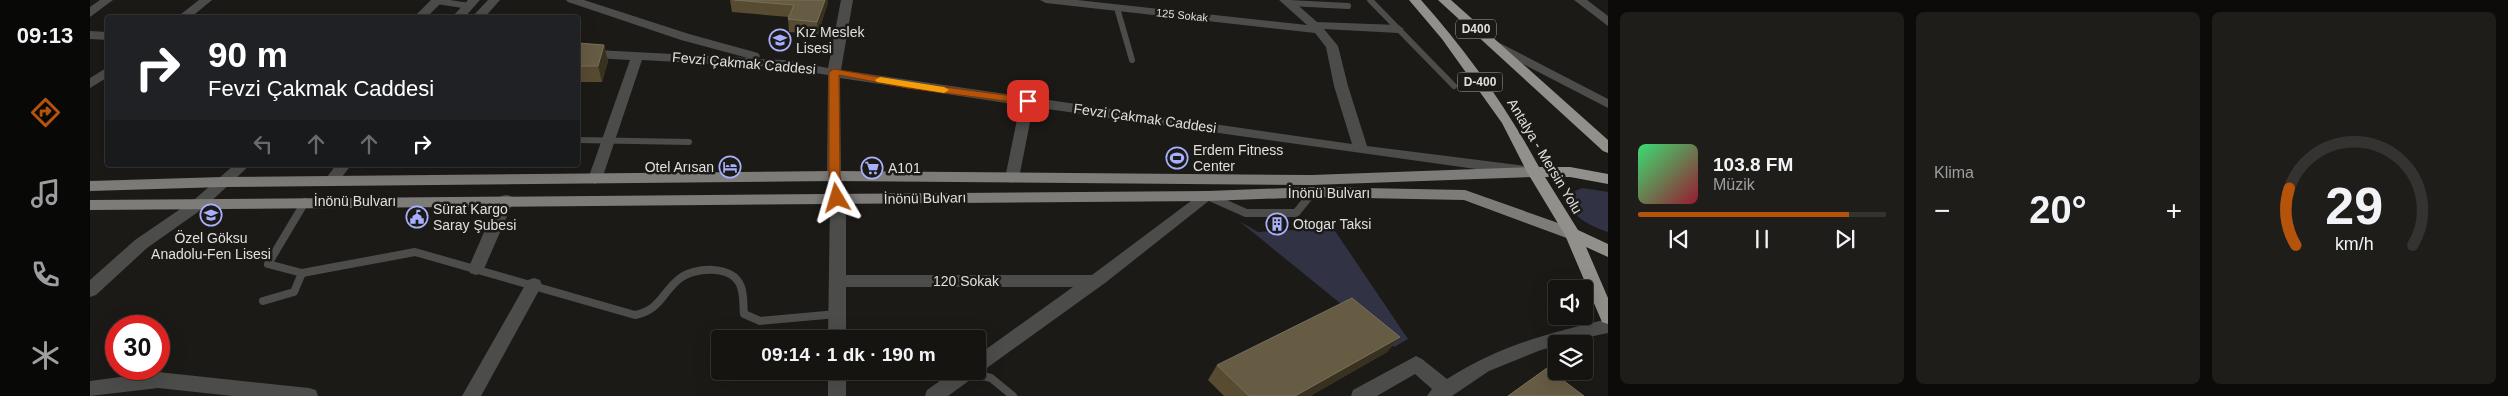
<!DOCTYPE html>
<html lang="tr">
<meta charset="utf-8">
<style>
:root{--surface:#151411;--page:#1e1d1a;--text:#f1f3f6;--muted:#9d9e9f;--line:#343331;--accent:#b45309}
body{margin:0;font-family:Arial,sans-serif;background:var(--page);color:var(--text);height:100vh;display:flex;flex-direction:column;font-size:19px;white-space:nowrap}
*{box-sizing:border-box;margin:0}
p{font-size:16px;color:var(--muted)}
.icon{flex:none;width:28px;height:28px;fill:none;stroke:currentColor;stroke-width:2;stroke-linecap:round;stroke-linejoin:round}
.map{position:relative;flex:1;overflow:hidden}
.drawer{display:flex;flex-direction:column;gap:12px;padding:12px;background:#0c0b09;width:900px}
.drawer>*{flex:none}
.top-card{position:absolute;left:15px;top:15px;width:475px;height:152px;border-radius:5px;box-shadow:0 5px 20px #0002,0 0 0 1px var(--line);background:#202124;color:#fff;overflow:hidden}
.tools{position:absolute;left:1458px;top:280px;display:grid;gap:10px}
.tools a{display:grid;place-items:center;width:45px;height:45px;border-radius:5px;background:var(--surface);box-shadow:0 5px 20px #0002,0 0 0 1px var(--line);font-size:25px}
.speed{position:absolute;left:15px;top:315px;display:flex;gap:10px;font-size:25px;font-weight:700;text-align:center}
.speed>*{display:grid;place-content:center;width:65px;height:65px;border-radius:50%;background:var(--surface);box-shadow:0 5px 20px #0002,0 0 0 1px var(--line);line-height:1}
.speed .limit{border:8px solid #d22;background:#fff;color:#111}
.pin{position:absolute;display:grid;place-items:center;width:42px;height:42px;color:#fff;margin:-21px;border-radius:10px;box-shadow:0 2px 8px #0006}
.me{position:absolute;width:55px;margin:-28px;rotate:353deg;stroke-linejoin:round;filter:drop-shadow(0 0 4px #0008)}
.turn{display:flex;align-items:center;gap:18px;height:105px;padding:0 20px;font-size:22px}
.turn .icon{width:65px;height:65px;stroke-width:2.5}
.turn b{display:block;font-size:35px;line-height:42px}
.lanes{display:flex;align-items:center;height:48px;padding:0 20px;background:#0003;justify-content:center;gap:25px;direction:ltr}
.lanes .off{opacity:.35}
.big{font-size:38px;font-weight:700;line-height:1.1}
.drawer .widget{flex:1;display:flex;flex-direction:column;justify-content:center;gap:8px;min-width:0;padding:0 18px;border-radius:8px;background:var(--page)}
.drawer .dial{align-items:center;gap:0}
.dial svg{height:130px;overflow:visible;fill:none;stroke:var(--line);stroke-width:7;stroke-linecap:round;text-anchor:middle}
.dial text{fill:var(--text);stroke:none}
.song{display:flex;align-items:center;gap:15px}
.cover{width:60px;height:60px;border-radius:8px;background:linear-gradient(135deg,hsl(140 70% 55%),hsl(350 70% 35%))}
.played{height:5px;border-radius:2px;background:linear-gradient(90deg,var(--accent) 85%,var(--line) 85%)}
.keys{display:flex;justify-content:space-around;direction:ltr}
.heat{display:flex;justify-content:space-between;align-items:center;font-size:28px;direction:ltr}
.drawer .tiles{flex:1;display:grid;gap:12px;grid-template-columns:repeat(3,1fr)}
.trip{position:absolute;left:621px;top:330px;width:275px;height:50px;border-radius:5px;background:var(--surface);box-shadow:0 5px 20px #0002,0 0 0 1px var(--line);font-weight:700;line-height:50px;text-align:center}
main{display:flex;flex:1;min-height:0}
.dock{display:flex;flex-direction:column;width:90px;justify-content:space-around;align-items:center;background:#080807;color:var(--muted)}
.dock .icon{width:35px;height:35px}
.dock .on{color:var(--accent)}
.dock b{font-size:22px;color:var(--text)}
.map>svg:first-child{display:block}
</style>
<main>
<nav class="dock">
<b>09:13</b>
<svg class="icon on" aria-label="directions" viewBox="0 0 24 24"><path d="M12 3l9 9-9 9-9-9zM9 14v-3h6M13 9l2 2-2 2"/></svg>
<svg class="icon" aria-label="music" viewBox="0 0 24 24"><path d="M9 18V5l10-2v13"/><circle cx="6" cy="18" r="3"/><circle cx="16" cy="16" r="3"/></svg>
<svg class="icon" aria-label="phone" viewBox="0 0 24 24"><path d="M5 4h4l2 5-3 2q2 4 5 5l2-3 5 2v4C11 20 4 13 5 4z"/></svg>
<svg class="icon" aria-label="climate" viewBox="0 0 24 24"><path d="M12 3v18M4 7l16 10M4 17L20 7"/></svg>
</nav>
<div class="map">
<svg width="1518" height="396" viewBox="0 0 1518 396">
<rect width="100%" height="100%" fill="#1c1a17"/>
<g fill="#313345">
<path d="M1492,188L1518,192V232C1502,227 1474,214 1479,194Z"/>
<polygon points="1149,221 1168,232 1243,228 1318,339 1304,347"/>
</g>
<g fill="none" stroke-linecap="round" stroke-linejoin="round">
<g stroke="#4c4c4a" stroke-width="6">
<polyline points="1280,0 1364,86"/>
<polyline points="347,1 379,6"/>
<polyline points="1199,3 1258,6"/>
<polyline points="1027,8 1042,60"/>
<polyline points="488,140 599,142"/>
</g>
<g stroke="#4c4c4a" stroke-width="8">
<polyline points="1120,197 1156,213 1206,213 1223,192"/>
<polyline points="212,273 178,264 215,202"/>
<path d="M173,301L204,292L212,273L325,252L545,315C570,310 571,294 589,279C604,267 643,264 651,287C654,295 653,306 654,314L670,321L747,314"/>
<polyline points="877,372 901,378 923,396"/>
</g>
<g fill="#4c4c4a" fill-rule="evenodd">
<polygon points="10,0 23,0 0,17 0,7"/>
<polygon points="109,0 122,0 100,18 86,18"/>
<polygon points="341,0 354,0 336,18 323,18"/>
<polygon points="378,0 390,0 374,18 361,18"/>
<polygon points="398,0 410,0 394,18 381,18"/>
<polygon points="476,0 494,0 599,34 668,53 670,56 668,59 694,60 738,68 751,0 763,0 751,70 1262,144 1244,86 1236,47 1225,33 956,3 950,0 987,0 1217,25 1189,0 1202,0 1227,22 1308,25 1314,29 1308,33 1234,29 1248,46 1258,86 1277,146 1436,166 1443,171 1436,176 943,107 929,178 922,183 915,178 930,105 750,78 751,176 756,202 756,275 1002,275 1113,192 1123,192 1125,196 1015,283 894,370 886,372 884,377 858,396 835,396 837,390 864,371 888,371 888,355 983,287 756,287 756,339 738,339 740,202 737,176 738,75 694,68 552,60 512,179 505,184 498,179 540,60 488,57 488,49 658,58 591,40 478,2"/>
<polygon points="1484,0 1497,0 1518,16 1518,26"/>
<polygon points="0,31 18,32 18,40 0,39"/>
<polygon points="1402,39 1518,99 1518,108 1398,46 1396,43 1398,40"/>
<polygon points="18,67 18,77 0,88 0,78"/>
<polygon points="144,165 160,165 115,207 57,248 6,295 0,297 0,280 45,240 105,199"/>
<polygon points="246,165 261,165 246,185 236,185 234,181"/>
<polygon points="416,195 421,196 424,200 394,269 392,273 386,275 380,273 378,269 408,200 411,196"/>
<polygon points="444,278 450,280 452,285 391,396 372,396 438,280"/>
<path d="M1518,319V333L1466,344V346L1451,350L1399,371L1362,396H1337L1342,389L1325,374L1287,396H1261L1263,390L1326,356L1332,359L1357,379C1411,345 1456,334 1518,319Z"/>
<rect x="738" y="371" width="18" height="25"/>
<polygon points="68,372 219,388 226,390 228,396 143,396 68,388 0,396 0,381"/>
</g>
<g fill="#7e7c79" fill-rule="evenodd">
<polygon points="1444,167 1451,172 1444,177 1222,185 744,181 132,187 0,191 0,181 132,177 744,171 1222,175"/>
<polygon points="1223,187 1375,190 1488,230 1490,234 1488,238 1482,240 1374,200 1223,197 1118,201 0,210 0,200 1118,191"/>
</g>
<g fill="#92908b" fill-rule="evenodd">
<path d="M1319,0H1331C1377,52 1416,106 1449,167H1480L1518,174V184L1480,177H1455L1488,230L1518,244V257L1496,247L1518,298V324L1512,322L1475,235L1437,172L1412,123L1352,39Z"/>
<polygon points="1348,0 1361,0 1518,140 1518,153 1513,151"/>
</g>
</g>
<g fill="#574b31">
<polygon points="640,0 738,0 738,2 728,34 699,32 698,19 699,17 642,12"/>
<polygon points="488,43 514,45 518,61 512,82 488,82"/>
<polygon points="1310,337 1297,352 1220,396 1134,396 1118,380 1127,365"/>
</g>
<g fill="#39311f">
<polygon points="735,0 738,0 738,2 728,34 727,22"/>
<polygon points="514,45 518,61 512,82 508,66"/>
<polygon points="1310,337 1297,352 1220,396 1205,396"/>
</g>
<g fill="#665b43" stroke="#79705b">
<polygon points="644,0 735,0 727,22 698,19 704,5"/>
<polygon points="488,43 514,45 508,66 488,66"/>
<polygon points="1262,298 1310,337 1205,396 1159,396 1127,365"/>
<polygon points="1457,368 1494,396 1418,396"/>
</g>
<polygon fill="#b45309" stroke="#753606" points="744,69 817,82 938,98 943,101 938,104 817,88 749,75 750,176 753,198 747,202 741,198 739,176 739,72"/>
<polygon fill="#f59e0b" points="790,77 854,87 859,90 854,93 787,82 785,80"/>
<defs>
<g id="school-ring" transform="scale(1.125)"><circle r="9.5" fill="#1c1a17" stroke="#a7b0fc" stroke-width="1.5"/><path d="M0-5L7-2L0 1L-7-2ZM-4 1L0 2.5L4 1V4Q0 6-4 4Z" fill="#a7b0fc"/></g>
<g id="stadium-ring" transform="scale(1.125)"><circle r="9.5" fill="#1c1a17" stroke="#a7b0fc" stroke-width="1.5"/><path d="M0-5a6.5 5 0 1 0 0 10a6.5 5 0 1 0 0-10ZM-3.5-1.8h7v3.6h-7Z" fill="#a7b0fc"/></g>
<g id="hotel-ring" transform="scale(1.125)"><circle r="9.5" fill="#1c1a17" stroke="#a7b0fc" stroke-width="1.5"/><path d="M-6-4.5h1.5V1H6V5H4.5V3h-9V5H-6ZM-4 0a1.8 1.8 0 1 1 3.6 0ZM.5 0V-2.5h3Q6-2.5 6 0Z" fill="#a7b0fc"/></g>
<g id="supermarket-ring" transform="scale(1.125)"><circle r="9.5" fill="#1c1a17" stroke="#a7b0fc" stroke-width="1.5"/><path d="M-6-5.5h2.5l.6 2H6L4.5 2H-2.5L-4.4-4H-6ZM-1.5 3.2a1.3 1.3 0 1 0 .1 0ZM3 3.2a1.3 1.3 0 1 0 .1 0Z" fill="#a7b0fc"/></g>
<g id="civic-ring" transform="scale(1.125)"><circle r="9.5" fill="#1c1a17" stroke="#a7b0fc" stroke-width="1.5"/><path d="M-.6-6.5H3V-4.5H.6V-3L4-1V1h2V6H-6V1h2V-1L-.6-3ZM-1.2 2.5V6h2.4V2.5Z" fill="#a7b0fc"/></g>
<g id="building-ring" transform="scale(1.125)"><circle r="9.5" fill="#1c1a17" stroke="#a7b0fc" stroke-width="1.5"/><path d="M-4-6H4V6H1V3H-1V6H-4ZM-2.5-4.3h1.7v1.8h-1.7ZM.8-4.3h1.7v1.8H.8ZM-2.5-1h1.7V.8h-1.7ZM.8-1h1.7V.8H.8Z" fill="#a7b0fc"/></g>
</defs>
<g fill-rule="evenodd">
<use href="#school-ring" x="690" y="40"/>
<use href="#stadium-ring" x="1087" y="158"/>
<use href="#hotel-ring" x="640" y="167"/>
<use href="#supermarket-ring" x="782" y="168"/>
<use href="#school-ring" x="121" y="215"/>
<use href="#civic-ring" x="327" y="217"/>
<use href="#building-ring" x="1187" y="224"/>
</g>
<g text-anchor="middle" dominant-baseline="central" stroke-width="5" stroke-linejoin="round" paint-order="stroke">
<g font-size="11" fill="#e0dfdc" stroke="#1c1a17">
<text transform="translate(1092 15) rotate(6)">125 Sokak</text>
</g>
<g fill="#1c1a17" stroke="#a5a4a1" stroke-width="1">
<rect x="1366" y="19.5" width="40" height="19" rx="4"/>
<rect x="1367.5" y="72.5" width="45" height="19" rx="4"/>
</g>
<g font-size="12" font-weight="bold" fill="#e0dfdc">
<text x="1386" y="29">D400</text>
<text x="1390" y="82">D-400</text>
</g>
<g font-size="14" fill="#e0dfdc" stroke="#1c1a17" text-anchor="start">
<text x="706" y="32">Kız Meslek<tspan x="706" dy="16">Lisesi</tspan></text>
<text x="1103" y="150">Erdem Fitness<tspan x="1103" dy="16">Center</tspan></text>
<text x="624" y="167" text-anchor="end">Otel Arısan</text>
<text x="798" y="168">A101</text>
<text x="343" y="209">Sürat Kargo<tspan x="343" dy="16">Saray Şubesi</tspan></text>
<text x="1203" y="224">Otogar Taksi</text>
<text x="121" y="238" text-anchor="middle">Özel Göksu<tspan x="121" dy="16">Anadolu-Fen Lisesi</tspan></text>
</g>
<g font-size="14" fill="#e0dfdc" stroke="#1c1a17">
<text transform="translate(654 63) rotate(5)">Fevzi Çakmak Caddesi</text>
<text transform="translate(1055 118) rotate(8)">Fevzi Çakmak Caddesi</text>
<text transform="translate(1455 156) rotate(59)">Antalya - Mersin Yolu</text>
<text x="1239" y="193">İnönü Bulvarı</text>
<text transform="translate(835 198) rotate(-1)">İnönü Bulvarı</text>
<text x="265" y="201">İnönü Bulvarı</text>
<text x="876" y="281">120 Sokak</text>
</g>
</g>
</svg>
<div class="tools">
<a><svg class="icon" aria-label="sound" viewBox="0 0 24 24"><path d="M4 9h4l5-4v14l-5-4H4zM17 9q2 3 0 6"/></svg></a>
<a><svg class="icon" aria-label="layers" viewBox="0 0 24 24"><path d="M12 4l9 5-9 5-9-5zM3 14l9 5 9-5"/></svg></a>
</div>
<div class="speed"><div class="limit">30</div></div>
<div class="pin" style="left:938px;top:101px;background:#d93025"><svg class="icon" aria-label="arrive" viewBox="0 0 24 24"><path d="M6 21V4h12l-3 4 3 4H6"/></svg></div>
<svg class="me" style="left:747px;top:198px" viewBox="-20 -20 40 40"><path d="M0-17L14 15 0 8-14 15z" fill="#b45309" stroke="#fff" stroke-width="4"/></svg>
<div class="trip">09:14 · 1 dk · 190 m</div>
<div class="top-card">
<div class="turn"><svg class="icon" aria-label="right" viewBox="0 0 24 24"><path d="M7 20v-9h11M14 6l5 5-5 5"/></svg><div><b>90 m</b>Fevzi Çakmak Caddesi</div></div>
<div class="lanes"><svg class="icon off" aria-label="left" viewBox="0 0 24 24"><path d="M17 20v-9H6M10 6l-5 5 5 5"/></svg><svg class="icon off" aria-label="ahead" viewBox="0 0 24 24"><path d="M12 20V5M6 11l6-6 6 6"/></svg><svg class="icon off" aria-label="ahead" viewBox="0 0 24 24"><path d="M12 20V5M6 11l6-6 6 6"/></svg><svg class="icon" aria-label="right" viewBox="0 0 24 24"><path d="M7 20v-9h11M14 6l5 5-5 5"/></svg></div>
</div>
</div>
<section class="drawer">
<div class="tiles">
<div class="widget">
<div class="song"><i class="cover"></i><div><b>103.8 FM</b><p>Müzik</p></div></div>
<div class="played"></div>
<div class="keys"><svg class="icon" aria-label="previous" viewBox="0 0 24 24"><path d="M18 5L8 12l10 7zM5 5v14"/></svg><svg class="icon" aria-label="pause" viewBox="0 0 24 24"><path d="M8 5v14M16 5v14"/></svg><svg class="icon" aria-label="next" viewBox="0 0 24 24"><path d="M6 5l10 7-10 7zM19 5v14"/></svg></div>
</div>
<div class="widget"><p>Klima</p>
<div class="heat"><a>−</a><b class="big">20°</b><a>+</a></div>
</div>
<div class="widget dial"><svg viewBox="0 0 100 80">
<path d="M14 69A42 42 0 1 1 86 69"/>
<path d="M14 69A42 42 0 0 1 10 34" stroke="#b45309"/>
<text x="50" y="56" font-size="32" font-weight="700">29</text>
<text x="50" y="72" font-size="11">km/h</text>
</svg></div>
</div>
</section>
</main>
